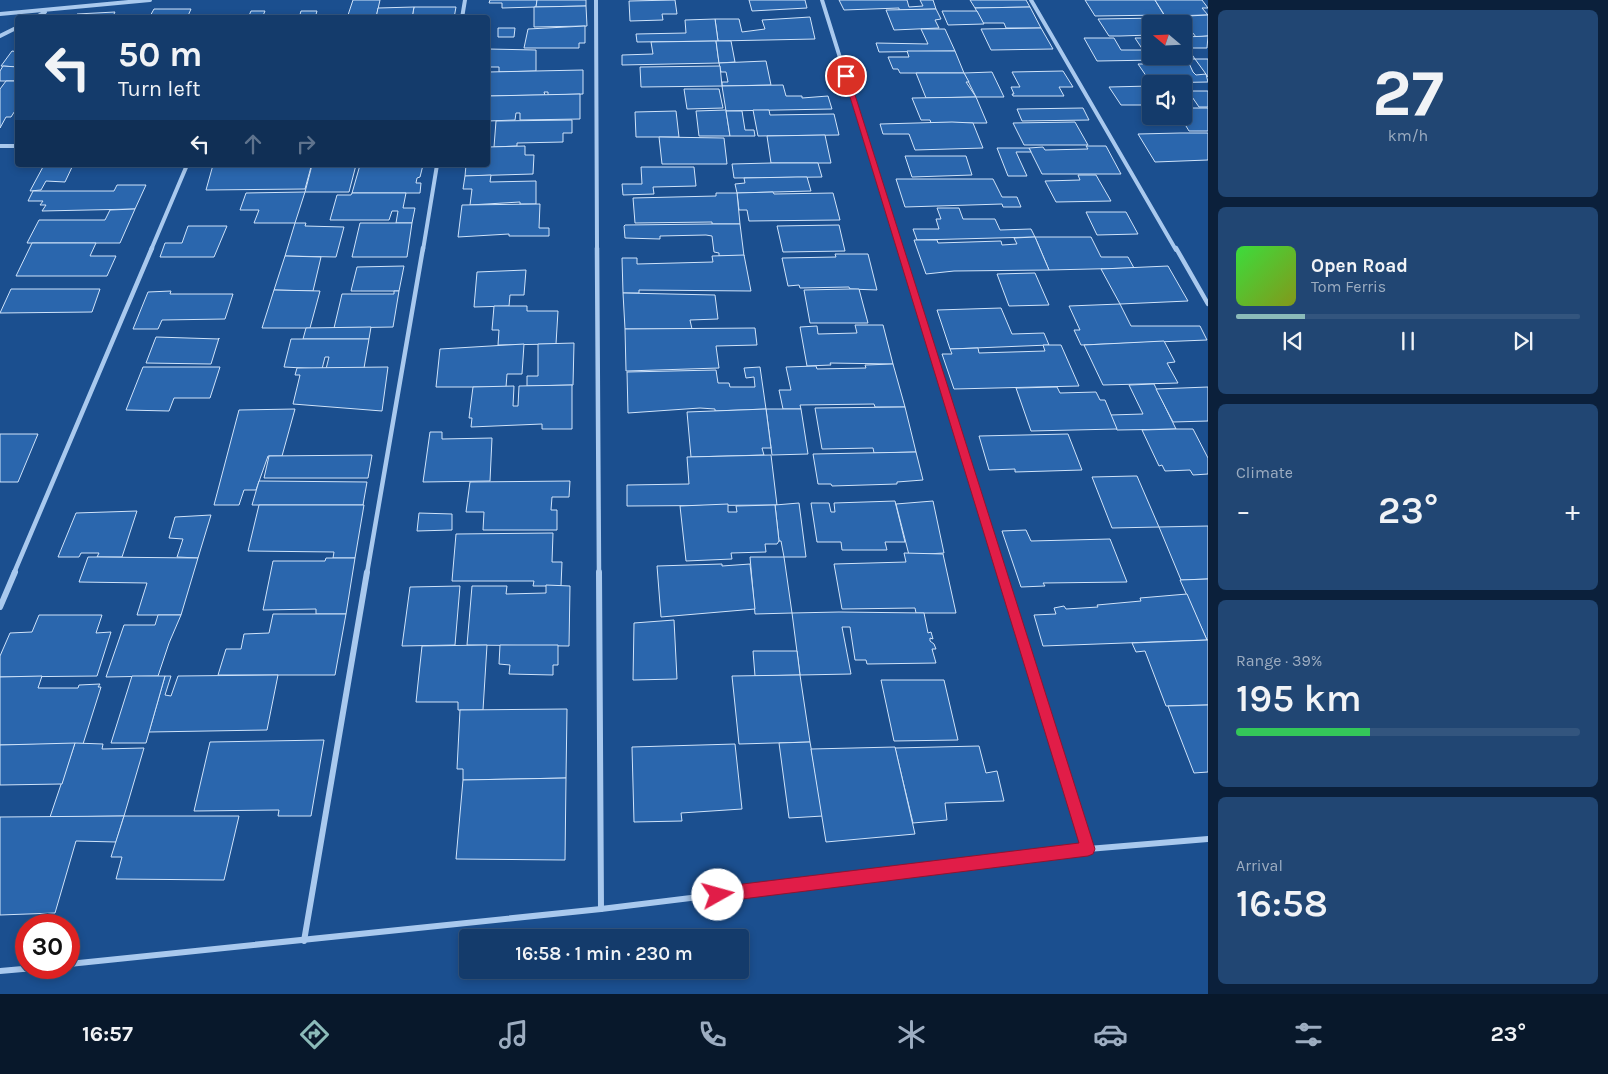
<!DOCTYPE html>
<meta charset="utf-8">
<style>
:root{--surface:#143b6b;--page:#214673;--text:#f1f3f6;--muted:#9dadc1;--line:#33557e;--accent:#8bbbb9}
body{margin:0;font-family:Karla,sans-serif;background:var(--page);color:var(--text);height:100vh;display:flex;flex-direction:column;font-size:19px;white-space:nowrap}
*{box-sizing:border-box;margin:0}
p{font-size:16px;color:var(--muted)}
.icon{flex:none;width:28px;height:28px;fill:none;stroke:currentColor;stroke-width:2;stroke-linecap:round;stroke-linejoin:round}
.map{position:relative;flex:1;overflow:hidden}
.sheet{display:flex;flex-direction:column;gap:10px;padding:10px;background:#0b203b;width:400px}
.sheet>*{flex:none}
.hud{position:absolute;left:15px;top:15px;width:475px;height:152px;border-radius:5px;box-shadow:0 2px 8px #0003,0 0 0 1px var(--line);background:#143b6b;color:var(--text);overflow:hidden}
.needle{width:32px;rotate:289deg}
.fabs{position:absolute;left:1142px;top:15px;display:grid;gap:10px}
.fabs a{display:grid;place-items:center;width:50px;height:50px;border-radius:5px;background:var(--surface);box-shadow:0 2px 8px #0003,0 0 0 1px var(--line);font-size:25px}
.speed{position:absolute;left:15px;top:914px;display:flex;gap:10px;font-size:25px;font-weight:700;text-align:center}
.speed>*{display:grid;place-content:center;width:65px;height:65px;border-radius:50%;background:var(--surface);box-shadow:0 2px 8px #0003,0 0 0 1px var(--line);line-height:1}
.speed .limit{border:8px solid #d22;background:#fff;color:#111}
.pin{position:absolute;display:grid;place-items:center;width:42px;height:42px;color:#fff;margin:-21px;border:2px solid #fff;border-radius:50%;box-shadow:0 1px 5px #0007}
.me{position:absolute;width:55px;margin:-28px;rotate:83deg;stroke-linejoin:round;filter:drop-shadow(0 0 4px #0008)}
.turn{display:flex;align-items:center;gap:18px;height:105px;padding:0 20px;font-size:22px}
.turn .icon{width:65px;height:65px;stroke-width:2.5}
.turn b{display:block;font-size:35px;line-height:42px}
.lanes{display:flex;align-items:center;height:48px;padding:0 20px;background:#0003;justify-content:center;gap:25px;direction:ltr}
.lanes .off{opacity:.35}
.big{font-size:38px;font-weight:600;line-height:1.1}
.sheet .widget{flex:1;display:flex;flex-direction:column;justify-content:center;gap:8px;min-width:0;padding:0 18px;border-radius:8px;background:var(--page)}
.sheet .dial{align-items:center;gap:0}
.dial b{font-size:65px;line-height:1}
.song{display:flex;align-items:center;gap:15px}
.cover{width:60px;height:60px;border-radius:8px;background:linear-gradient(135deg,hsl(120 70% 55%),hsl(70 70% 35%))}
.played{height:5px;border-radius:2px;background:linear-gradient(90deg,var(--accent) 20%,var(--line) 20%)}
.keys{display:flex;justify-content:space-around;direction:ltr}
.heat{display:flex;justify-content:space-between;align-items:center;font-size:28px;direction:ltr}
.charge{height:8px;border-radius:4px;background:linear-gradient(90deg,#34c759 39%,var(--line) 0)}
.trip{position:absolute;left:459px;top:929px;width:290px;height:50px;border-radius:5px;background:var(--surface);box-shadow:0 2px 8px #0003,0 0 0 1px var(--line);font-weight:600;line-height:50px;text-align:center}
.tab-bar{display:flex;height:80px;justify-content:space-around;align-items:center;background:#08182b;color:var(--muted)}
.tab-bar .icon{width:35px;height:35px}
.tab-bar .current{color:var(--accent)}
.tab-bar b{font-size:22px;color:var(--text)}
main{display:flex;flex:1;min-height:0}
.map>svg:first-child{display:block}
</style>
<main>
<div class="map">
<svg width="1208" height="994" viewBox="0 0 1208 994">
<rect width="100%" height="100%" fill="#1b4f8f"/>
<g fill="#2a66ad" stroke="#cfe3fa">
<polygon points="353,0 380,0 376,18 347,18"/>
<polygon points="490,0 537,0 536,7 502,8 502,3 489,3"/>
<polygon points="537,0 586,0 586,6 536,7"/>
<polygon points="675,0 677,14 662,14 663,20 630,21 629,1"/>
<polygon points="749,0 805,0 807,8 752,11"/>
<polygon points="839,0 907,0 909,7 923,6 920,0 933,0 936,9 899,10 899,8 844,10"/>
<polygon points="970,0 1026,0 1030,7 975,8"/>
<polygon points="1085,0 1155,0 1164,15 1095,16"/>
<polygon points="1155,0 1202,0 1208,8 1202,8 1208,15 1165,16"/>
<polygon points="586,6 587,26 534,27 534,7"/>
<polygon points="414,7 456,7 454,18 412,18"/>
<polygon points="414,7 412,18 376,18 378,8"/>
<polygon points="1030,7 1041,28 1006,28 1004,23 983,23 975,8"/>
<polygon points="154,9 191,9 187,18 149,18"/>
<polygon points="936,9 941,19 935,20 939,28 894,30 886,10"/>
<polygon points="251,11 265,11 262,18 248,18"/>
<polygon points="301,11 317,11 315,18 299,18"/>
<polygon points="942,11 977,11 984,24 948,25"/>
<polygon points="115,12 112,18 74,18 77,14"/>
<polygon points="1208,15 1208,36 1196,37 1182,19 1189,18 1187,16"/>
<polygon points="810,17 815,39 718,41 715,19 739,19 742,32 765,29 762,20"/>
<polygon points="1161,18 1165,24 1151,24 1151,35 1120,36 1109,36 1098,19"/>
<polygon points="715,19 718,41 637,42 636,34 686,33 685,20"/>
<polygon points="585,26 585,43 579,43 579,48 524,48 528,29"/>
<polygon points="498,28 515,28 514,37 498,37"/>
<polygon points="1041,28 1053,49 991,50 981,29"/>
<polygon points="921,29 945,29 955,51 879,52 876,43 928,44"/>
<polygon points="1208,36 1207,48 1188,48 1184,43 1184,37"/>
<polygon points="1084,38 1114,38 1121,50 1151,50 1151,56 1156,56 1158,60 1097,61"/>
<polygon points="1135,38 1151,38 1151,50 1143,50"/>
<polygon points="716,41 719,63 622,65 622,55 653,54 651,42"/>
<polygon points="716,41 731,41 735,62 719,63"/>
<polygon points="1184,43 1195,59 1168,59 1166,56 1184,56"/>
<polygon points="488,49 536,50 536,71 499,72 499,67 488,67"/>
<polygon points="12,51 18,52 18,67 1,66"/>
<polygon points="907,51 955,51 964,73 900,73 898,69 893,69 888,57 909,57"/>
<polygon points="1187,59 1193,72 1196,75 1206,74 1208,82 1151,83 1138,64 1153,64 1150,60"/>
<polygon points="1195,59 1208,59 1208,77 1203,70"/>
<polygon points="766,61 771,85 722,86 722,82 728,82 726,72 721,72 719,63"/>
<polygon points="3,66 18,67 18,81 0,81 0,71"/>
<polygon points="720,66 722,86 641,87 640,67"/>
<polygon points="583,70 583,94 548,95 548,92 544,92 545,95 488,96 488,72"/>
<polygon points="1063,71 1073,87 1059,87 1064,96 1013,96 1012,94 1014,94 1011,87 1020,87 1012,72"/>
<polygon points="992,72 1004,97 976,97 964,73"/>
<polygon points="916,73 964,73 969,82 966,82 976,97 926,98"/>
<polygon points="6,81 18,81 18,106 11,117 6,117 0,128 0,89"/>
<polygon points="783,85 786,96 802,96 802,98 828,96 832,109 726,111 722,86"/>
<polygon points="1151,86 1151,105 1121,105 1109,87"/>
<polygon points="684,89 719,89 723,108 687,109"/>
<polygon points="1188,91 1208,91 1208,107 1199,107"/>
<polygon points="580,94 580,119 520,120 520,113 516,113 515,120 488,121 488,96"/>
<polygon points="976,97 987,123 931,123 930,120 921,120 912,98"/>
<polygon points="1083,108 1089,120 1022,121 1017,109"/>
<polygon points="1184,108 1208,108 1208,131 1189,131 1180,116 1184,116"/>
<polygon points="726,110 730,136 699,136 696,111"/>
<polygon points="753,110 769,110 770,115 834,114 839,135 758,136"/>
<polygon points="676,111 679,137 636,137 635,112"/>
<polygon points="726,111 742,111 745,130 754,130 755,136 730,136"/>
<polygon points="572,120 572,133 563,133 563,142 517,143 517,146 494,147 496,121"/>
<polygon points="952,122 973,123 983,148 915,150 909,134 883,134 880,124"/>
<polygon points="1075,122 1088,145 1024,145 1013,123"/>
<polygon points="1180,133 1208,133 1208,160 1155,162 1138,134"/>
<polygon points="825,135 831,163 771,163 767,136"/>
<polygon points="659,137 724,138 727,164 662,164"/>
<polygon points="525,146 525,155 534,155 533,174 465,176 466,165 488,165 488,147"/>
<polygon points="1086,146 1106,146 1121,174 1042,174 1029,148 1043,147 1045,150 1088,149"/>
<polygon points="997,148 1029,148 1031,152 1016,152 1027,176 1008,176"/>
<polygon points="905,156 966,156 972,175 912,177"/>
<polygon points="771,163 818,163 822,177 734,178 732,164"/>
<polygon points="44,165 73,165 65,182 46,181 41,190 30,191"/>
<polygon points="213,165 297,165 296,167 311,167 305,189 206,190"/>
<polygon points="312,165 356,165 349,192 305,192"/>
<polygon points="360,165 423,165 420,177 417,178 416,183 421,183 420,193 352,193"/>
<polygon points="641,167 694,167 696,186 653,187 654,194 623,195 622,184 642,184"/>
<polygon points="491,175 490,182 536,181 536,204 520,204 520,202 470,205 472,189 463,189 465,176"/>
<polygon points="1078,175 1096,175 1111,201 1056,202 1045,181 1080,180"/>
<polygon points="797,177 807,177 811,191 737,193 735,184 745,183 744,178"/>
<polygon points="896,179 993,179 1002,197 1017,197 1021,207 1003,207 1002,204 905,207"/>
<polygon points="117,185 146,185 135,209 42,211 46,205 40,205 43,201 28,201 33,191 114,191"/>
<polygon points="305,192 295,223 254,223 259,210 240,210 246,193"/>
<polygon points="773,192 774,194 833,193 840,220 749,221 747,210 739,210 737,193"/>
<polygon points="352,193 406,193 403,208 415,208 412,223 396,223 398,211 392,211 389,220 330,220 337,195 351,195"/>
<polygon points="716,193 737,193 740,224 712,224 712,222 635,223 633,198 716,196"/>
<polygon points="540,204 539,228 549,228 549,236 509,236 509,234 458,237 462,205"/>
<polygon points="937,208 959,208 963,219 995,219 1000,230 1031,229 1035,237 917,240 913,229 939,229 936,219 941,219"/>
<polygon points="135,209 120,243 27,243 39,220 105,220 110,210"/>
<polygon points="1086,212 1126,212 1138,234 1097,235"/>
<polygon points="295,223 306,223 305,226 344,227 336,257 285,256"/>
<polygon points="360,223 412,223 407,257 352,257"/>
<polygon points="712,224 740,224 744,256 719,256 719,253 714,252 712,236 706,235 660,236 660,239 625,238 624,226 625,225"/>
<polygon points="839,225 845,251 783,252 777,226"/>
<polygon points="188,226 227,226 214,257 160,257 165,243 182,243"/>
<polygon points="1035,237 1091,237 1101,257 1128,257 1134,268 1049,270"/>
<polygon points="1035,237 1049,270 954,271 926,274 914,240 937,240 938,243 1001,241 1002,245 1017,244 1014,238"/>
<polygon points="32,243 96,243 90,256 116,256 107,276 16,276"/>
<polygon points="835,254 868,254 877,290 850,289 849,287 800,288 799,285 788,286 782,258 836,257"/>
<polygon points="744,255 751,291 639,290 639,293 623,293 622,258 637,258 637,264 713,262 712,256"/>
<polygon points="285,256 321,257 313,291 274,290"/>
<polygon points="404,266 399,291 351,291 357,267"/>
<polygon points="1168,266 1188,301 1120,304 1101,269"/>
<polygon points="526,270 524,295 510,295 509,306 474,307 477,272"/>
<polygon points="1035,273 1049,305 1009,306 997,274"/>
<polygon points="11,289 100,289 92,312 0,313"/>
<polygon points="850,289 859,289 868,323 810,323 804,290"/>
<polygon points="274,290 320,291 310,328 262,328"/>
<polygon points="171,291 170,294 233,294 225,319 162,320 158,329 133,329 148,292"/>
<polygon points="394,291 399,291 393,327 334,328 342,294 394,294"/>
<polygon points="623,293 715,295 718,319 690,320 692,329 625,329"/>
<polygon points="1120,304 1131,326 1200,326 1207,340 1081,345 1074,330 1080,330 1069,306"/>
<polygon points="494,306 527,306 527,311 558,311 556,344 498,345 499,330 492,330"/>
<polygon points="1001,308 1012,334 1044,333 1049,345 950,349 937,310"/>
<polygon points="855,325 883,325 893,364 830,363 831,365 807,366 800,327 817,326 818,334 857,333"/>
<polygon points="371,327 369,339 303,339 306,328"/>
<polygon points="755,328 757,345 716,346 719,368 626,371 625,329"/>
<polygon points="156,337 219,339 219,338 211,364 146,363"/>
<polygon points="291,339 369,339 364,368 326,369 329,357 325,357 322,369 284,367"/>
<polygon points="1164,341 1175,362 1167,363 1178,383 1103,385 1084,345"/>
<polygon points="574,343 573,385 527,386 527,376 538,376 538,344"/>
<polygon points="524,344 522,374 507,374 506,387 436,387 440,349"/>
<polygon points="1043,345 1061,345 1079,386 954,389 942,354 952,354 950,349 978,348 979,353 1045,351"/>
<polygon points="893,364 905,407 875,407 874,404 800,405 801,409 783,409 779,390 791,390 786,367 816,366 817,369 866,368 865,365"/>
<polygon points="143,367 220,367 210,398 174,398 169,411 126,410"/>
<polygon points="388,367 382,411 293,404 300,375 295,375 297,368"/>
<polygon points="760,367 766,409 715,411 715,409 700,408 628,413 627,372 716,370 718,383 729,383 730,387 755,387 754,377 746,378 744,368"/>
<polygon points="1154,384 1176,429 1117,430 1110,415 1143,414 1129,385"/>
<polygon points="572,385 572,429 542,429 542,424 471,427 472,418 469,418 473,387 514,386 513,406 518,406 519,386"/>
<polygon points="1057,387 1060,393 1096,392 1100,400 1105,400 1117,429 1031,431 1016,388"/>
<polygon points="1208,387 1208,421 1173,422 1156,389"/>
<polygon points="905,407 916,452 874,453 873,448 822,449 815,408"/>
<polygon points="295,409 282,456 268,456 256,490 244,490 239,505 214,505 239,410"/>
<polygon points="766,409 801,409 808,454 772,455"/>
<polygon points="766,409 771,448 762,448 764,455 691,457 687,412"/>
<polygon points="1176,429 1193,429 1208,458 1208,474 1193,475 1190,470 1165,471 1162,465 1159,466 1142,430"/>
<polygon points="430,432 442,432 442,439 492,438 490,481 423,482"/>
<polygon points="0,434 38,434 18,482 0,482"/>
<polygon points="1068,434 1082,470 1015,472 1015,469 989,470 979,436"/>
<polygon points="916,452 923,480 897,482 897,484 832,486 831,484 818,484 813,454"/>
<polygon points="372,455 368,478 264,478 269,456"/>
<polygon points="771,455 777,505 627,506 627,485 689,484 687,457"/>
<polygon points="1134,476 1137,476 1159,527 1112,528 1092,477"/>
<polygon points="259,481 260,481 367,482 363,505 252,505"/>
<polygon points="570,481 569,497 552,497 551,510 557,510 557,530 483,530 484,512 466,512 470,482"/>
<polygon points="895,501 905,542 885,542 887,550 842,550 841,542 817,542 811,503 829,503 831,512 835,512 834,503"/>
<polygon points="933,501 944,553 909,555 896,504"/>
<polygon points="799,503 806,557 784,557 781,541 779,541 775,505"/>
<polygon points="728,504 728,512 737,512 736,506 775,505 779,541 777,544 765,544 766,552 731,553 732,559 686,561 680,506"/>
<polygon points="259,505 364,505 355,558 333,558 334,552 248,551"/>
<polygon points="137,511 122,557 97,557 99,553 81,553 79,557 58,557 76,513"/>
<polygon points="419,513 452,514 452,530 417,531"/>
<polygon points="211,515 198,558 177,557 183,539 169,538 175,517"/>
<polygon points="1208,526 1208,579 1181,580 1159,527"/>
<polygon points="1026,530 1031,541 1110,539 1127,582 1043,583 1045,586 1021,587 1002,531"/>
<polygon points="553,533 552,562 562,562 561,586 533,586 534,581 452,581 456,534"/>
<polygon points="904,553 943,554 956,613 916,613 915,608 842,609 834,564 906,562"/>
<polygon points="88,557 97,557 198,558 181,615 137,615 147,583 79,582"/>
<polygon points="750,557 784,557 792,613 755,614"/>
<polygon points="326,558 355,558 346,614 316,614 316,609 263,610 273,561 325,561"/>
<polygon points="722,564 722,566 750,564 755,609 661,617 657,566"/>
<polygon points="1208,579 1208,640 1207,640 1180,580"/>
<polygon points="546,585 570,586 569,646 467,645 472,586 507,586 506,594 546,593"/>
<polygon points="460,586 455,645 402,646 410,587"/>
<polygon points="1187,594 1207,640 1043,646 1034,615 1056,614 1054,608 1064,606 1066,609 1098,607 1097,605 1141,601 1140,598"/>
<polygon points="839,612 924,613 928,633 931,632 933,639 930,638 930,641 934,644 936,649 932,649 936,663 867,664 866,660 855,660 850,627 842,627 851,674 800,675 792,613"/>
<polygon points="273,614 346,614 335,675 218,675 226,649 241,649 244,634 269,633"/>
<polygon points="39,615 102,615 96,633 111,632 97,676 0,677 0,656 10,633 32,632"/>
<polygon points="158,615 181,615 169,643 158,676 106,677 124,625 155,625"/>
<polygon points="674,620 677,679 633,680 634,623"/>
<polygon points="1208,640 1208,705 1166,706 1145,651 1136,652 1132,643"/>
<polygon points="487,645 483,710 458,710 458,702 416,702 422,646"/>
<polygon points="500,645 558,645 558,665 553,665 553,675 509,674 510,665 499,664"/>
<polygon points="753,651 797,651 800,675 755,676"/>
<polygon points="278,675 267,730 149,732 165,676 171,676 165,695 171,696 178,676"/>
<polygon points="800,675 810,742 739,744 732,676"/>
<polygon points="42,676 38,688 78,688 79,685 100,684 98,687 101,687 83,744 0,745 0,677"/>
<polygon points="132,676 165,676 146,743 111,743"/>
<polygon points="881,680 944,680 958,740 894,741"/>
<polygon points="1208,705 1208,772 1194,773 1168,706"/>
<polygon points="567,709 566,778 463,780 463,769 457,769 460,710"/>
<polygon points="324,740 311,816 278,816 279,810 194,811 210,742"/>
<polygon points="810,742 823,816 789,818 779,743"/>
<polygon points="75,743 103,744 102,749 144,748 124,816 50,817"/>
<polygon points="75,743 62,784 0,785 0,745"/>
<polygon points="735,744 742,809 681,813 682,821 634,822 632,747"/>
<polygon points="979,746 986,773 997,771 1004,801 945,803 947,820 913,823 895,748"/>
<polygon points="895,747 915,834 826,842 811,749"/>
<polygon points="566,778 565,860 456,859 463,780"/>
<polygon points="124,816 116,842 76,841 55,913 0,915 0,817"/>
<polygon points="124,816 239,816 224,880 116,879 122,857 111,857"/>
</g>
<g fill="none" stroke-linecap="round" stroke-linejoin="round">
<g stroke="#a9c9ee" stroke-width="4">
<polyline points="596,0 597,250"/>
<polyline points="822,0 900,250"/>
<polyline points="1031,0 1176,250"/>
<polyline points="0,14 150,0"/>
<polyline points="35,18 45,12"/>
<polyline points="462,18 465,0"/>
<polyline points="0,36 18,27"/>
<polyline points="0,146 18,146"/>
<polyline points="151,250 187,165"/>
<polyline points="423,250 437,165"/>
</g>
<g stroke="#a9c9ee" stroke-width="4.5">
<polyline points="597,248 599,573"/>
<polyline points="900,248 1002,573"/>
<polyline points="1176,248 1208,304"/>
<polyline points="14,573 152,248"/>
<polyline points="367,573 423,248"/>
</g>
<g stroke="#a9c9ee" stroke-width="6">
<polyline points="599,572 601,909"/>
<polyline points="1001,572 1088,849"/>
<polyline points="0,607 15,572"/>
<polyline points="304,941 367,572"/>
<polyline points="69,964 601,909 1088,849 1208,839"/>
<polyline points="0,971 34,968"/>
</g>
</g>
<polygon fill="#e11d48" stroke="#92132f" points="843,74 849,76 1095,849 1093,854 1088,856 718,902 713,900 710,895 713,890 718,887 1079,843"/>
</svg>
<div class="fabs">
<a><svg class="needle" viewBox="-14 -14 28 28"><path d="M0-13l5 13h-10z" fill="#e53935"/><path d="M0 13l5-13h-10z" fill="#9dadc1"/></svg></a>
<a><svg class="icon" aria-label="sound" viewBox="0 0 24 24"><path d="M4 9h4l5-4v14l-5-4H4zM17 9q2 3 0 6"/></svg></a>
</div>
<div class="speed"><div class="limit">30</div></div>
<div class="pin" style="left:846px;top:76px;background:#d93025"><svg class="icon" aria-label="arrive" viewBox="0 0 24 24"><path d="M6 21V4h12l-3 4 3 4H6"/></svg></div>
<svg class="me" style="left:718px;top:895px" viewBox="-20 -20 40 40"><circle r="19" fill="#fff"/><path d="M0-13L10 11 0 6-10 11z" fill="#e11d48"/></svg>
<div class="trip">16:58 · 1 min · 230 m</div>
<div class="hud">
<div class="turn"><svg class="icon" aria-label="left" viewBox="0 0 24 24"><path d="M17 20v-9H6M10 6l-5 5 5 5"/></svg><div><b>50 m</b>Turn left</div></div>
<div class="lanes"><svg class="icon" aria-label="left" viewBox="0 0 24 24"><path d="M17 20v-9H6M10 6l-5 5 5 5"/></svg><svg class="icon off" aria-label="ahead" viewBox="0 0 24 24"><path d="M12 20V5M6 11l6-6 6 6"/></svg><svg class="icon off" aria-label="right" viewBox="0 0 24 24"><path d="M7 20v-9h11M14 6l5 5-5 5"/></svg></div>
</div>
</div>
<section class="sheet">
<div class="widget dial"><b>27</b><p>km/h</p></div>
<div class="widget">
<div class="song"><i class="cover"></i><div><b>Open Road</b><p>Tom Ferris</p></div></div>
<div class="played"></div>
<div class="keys"><svg class="icon" aria-label="previous" viewBox="0 0 24 24"><path d="M18 5L8 12l10 7zM5 5v14"/></svg><svg class="icon" aria-label="pause" viewBox="0 0 24 24"><path d="M8 5v14M16 5v14"/></svg><svg class="icon" aria-label="next" viewBox="0 0 24 24"><path d="M6 5l10 7-10 7zM19 5v14"/></svg></div>
</div>
<div class="widget"><p>Climate</p>
<div class="heat"><a>−</a><b class="big">23°</b><a>+</a></div>
</div>
<div class="widget"><p>Range · 39%</p><b class="big">195 km</b><div class="charge"></div></div>
<div class="widget"><p>Arrival</p><b class="big">16:58</b></div>
</section>
</main>
<nav class="tab-bar">
<b>16:57</b>
<svg class="icon current" aria-label="directions" viewBox="0 0 24 24"><path d="M12 3l9 9-9 9-9-9zM9 14v-3h6M13 9l2 2-2 2"/></svg>
<svg class="icon" aria-label="music" viewBox="0 0 24 24"><path d="M9 18V5l10-2v13"/><circle cx="6" cy="18" r="3"/><circle cx="16" cy="16" r="3"/></svg>
<svg class="icon" aria-label="phone" viewBox="0 0 24 24"><path d="M5 4h4l2 5-3 2q2 4 5 5l2-3 5 2v4C11 20 4 13 5 4z"/></svg>
<svg class="icon" aria-label="climate" viewBox="0 0 24 24"><path d="M12 3v18M4 7l16 10M4 17L20 7"/></svg>
<svg class="icon" aria-label="car" viewBox="0 0 24 24"><path d="M5 17H2v-5l4-1 3-4h7l3 4 3 1v5h-3M9 17h6M6 11h13"/><circle cx="7" cy="17" r="2"/><circle cx="17" cy="17" r="2"/></svg>
<svg class="icon" aria-label="filters" viewBox="0 0 24 24"><path d="M4 7h16M4 17h16"/><circle cx="9" cy="7" r="2"/><circle cx="15" cy="17" r="2"/></svg>
<b>23°</b>
</nav>
